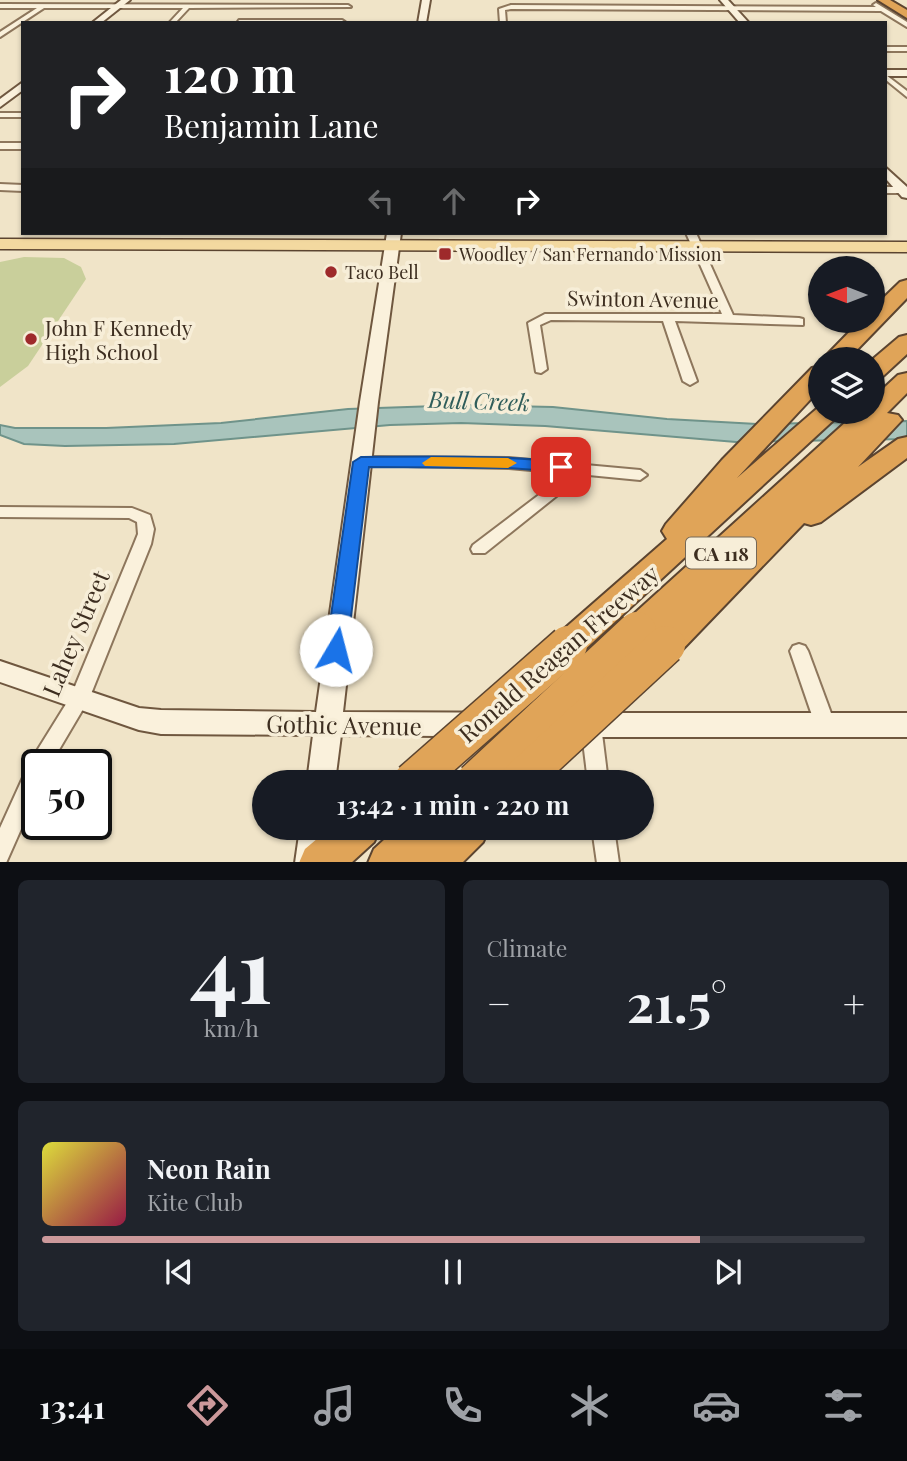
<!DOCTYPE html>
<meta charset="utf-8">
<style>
:root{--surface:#171b24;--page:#20242c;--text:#f1f3f6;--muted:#9ea1a6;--line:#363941;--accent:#cc999b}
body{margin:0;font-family:"Playfair Display",serif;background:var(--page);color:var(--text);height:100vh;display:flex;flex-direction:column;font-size:26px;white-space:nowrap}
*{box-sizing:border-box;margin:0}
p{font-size:23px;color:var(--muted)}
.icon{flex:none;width:38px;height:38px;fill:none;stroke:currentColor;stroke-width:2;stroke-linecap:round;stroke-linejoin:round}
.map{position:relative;height:862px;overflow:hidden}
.panel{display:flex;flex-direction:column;gap:18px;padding:18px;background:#0d0f14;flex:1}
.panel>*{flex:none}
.hud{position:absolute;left:21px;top:21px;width:866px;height:214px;border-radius:0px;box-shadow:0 2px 5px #0004;background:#202124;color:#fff;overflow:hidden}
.needle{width:46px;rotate:270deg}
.tools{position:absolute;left:808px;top:256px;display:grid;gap:14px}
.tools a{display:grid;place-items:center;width:77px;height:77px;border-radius:50%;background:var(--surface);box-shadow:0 2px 5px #0004;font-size:35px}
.speed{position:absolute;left:21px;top:749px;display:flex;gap:14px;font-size:35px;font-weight:700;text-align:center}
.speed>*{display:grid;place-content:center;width:91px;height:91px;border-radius:50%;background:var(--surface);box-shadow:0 2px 5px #0004;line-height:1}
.speed .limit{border:4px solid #111;border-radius:10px;background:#fff;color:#111}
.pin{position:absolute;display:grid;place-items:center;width:60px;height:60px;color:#fff;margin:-30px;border-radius:14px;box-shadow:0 4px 10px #0006}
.me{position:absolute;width:77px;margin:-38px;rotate:8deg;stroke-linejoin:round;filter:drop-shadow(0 0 5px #0008)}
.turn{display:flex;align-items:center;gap:24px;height:147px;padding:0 28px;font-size:32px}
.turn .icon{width:91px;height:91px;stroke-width:2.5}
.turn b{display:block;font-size:49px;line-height:60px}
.lanes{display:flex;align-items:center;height:66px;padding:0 28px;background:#0003;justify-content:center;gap:35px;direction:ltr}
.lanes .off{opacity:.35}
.big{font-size:52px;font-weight:700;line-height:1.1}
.panel .tile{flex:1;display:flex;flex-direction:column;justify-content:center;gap:10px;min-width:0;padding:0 24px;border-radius:10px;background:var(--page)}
.panel .dial{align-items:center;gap:0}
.dial b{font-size:91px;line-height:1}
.song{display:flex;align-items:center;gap:21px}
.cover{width:84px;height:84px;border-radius:10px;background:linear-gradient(135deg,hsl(60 70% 55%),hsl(340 70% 35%))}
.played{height:7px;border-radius:4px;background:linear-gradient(90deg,var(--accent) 80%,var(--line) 80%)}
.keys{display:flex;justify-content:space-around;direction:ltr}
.heat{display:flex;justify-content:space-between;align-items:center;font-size:38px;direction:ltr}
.panel .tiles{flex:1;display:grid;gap:18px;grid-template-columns:1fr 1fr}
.tile:last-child{grid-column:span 2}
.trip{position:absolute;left:252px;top:770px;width:402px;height:70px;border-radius:35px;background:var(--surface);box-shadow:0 2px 5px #0004;font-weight:700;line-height:70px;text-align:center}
.menu{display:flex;height:112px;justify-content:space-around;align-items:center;background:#090b0e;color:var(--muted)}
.menu .icon{width:49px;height:49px}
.menu .active{color:var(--accent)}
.menu b{font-size:32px;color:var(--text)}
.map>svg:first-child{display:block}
</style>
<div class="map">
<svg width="907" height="863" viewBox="0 0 907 863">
<rect width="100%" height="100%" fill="#f0e4c8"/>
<polygon fill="#c9cf9b" points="24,257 64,258 81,267 86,279 28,366 0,387 0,262"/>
<polygon fill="#a9c4bc" stroke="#6f938a" stroke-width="2" points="467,405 553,407 667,419 757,424 907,421 907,439 736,442 545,426 461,423 390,425 174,444 65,446 24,444 0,435 0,425 15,428 106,428 221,423 348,409"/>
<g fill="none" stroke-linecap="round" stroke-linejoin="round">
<g stroke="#8d765c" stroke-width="4">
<g id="street">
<polygon points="876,3 907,22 907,27 881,11 511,9 505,10 506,23 500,23 499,9 511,5 876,7 873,5"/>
<polygon points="0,4 348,5 351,7 189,8 175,23 169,23 183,8 44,8 0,37 0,32 37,8 0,8"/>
<polygon points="239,20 342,20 345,22 237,23"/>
<rect x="886" y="47" width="21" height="4"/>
<polygon points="886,75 907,91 907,97 886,80"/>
<rect x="0" y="113" width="23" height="4"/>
<rect x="0" y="143" width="23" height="6"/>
<polygon points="0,184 23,185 23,191 0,190"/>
<rect x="886" y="187" width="21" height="6"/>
<polygon points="686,233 696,233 733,315 799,318 803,319 803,325 675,321 697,381 690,385 683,381 663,321 551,320 540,325 547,369 541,373 536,372 528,323 545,314 722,314"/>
<polygon points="361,457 509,458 640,470 647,475 640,480 568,473 564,490 485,553 473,553 471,549 473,545 552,485 553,472 509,468 356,465 354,462 356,459"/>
<polygon points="0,507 132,508 150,515 154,529 151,544 89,699 50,765 37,765 37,793 6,863 0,863 0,828 30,762 71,696 134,544 138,534 137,522 129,518 0,517"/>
<polygon points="799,644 805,646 808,651 835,724 832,730 825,732 818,730 815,724 790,651 793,646"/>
<polygon points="591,717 598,719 601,725 608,782 588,782 581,725 584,719"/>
<polygon points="592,828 614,828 619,863 597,863"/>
</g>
</g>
<g stroke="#6f573f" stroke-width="4">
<g id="secondary">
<polygon points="121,0 130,0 101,23 92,23"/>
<polygon points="422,0 430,0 426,23 418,23"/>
<polygon points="720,0 728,0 749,23 740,23"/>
<rect x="886" y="70" width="21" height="6"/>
<polygon points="23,82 23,90 0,107 0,99"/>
<polygon points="886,168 907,187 907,198 902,197 886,179"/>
<polygon points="387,233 401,233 378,402 343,712 535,713 545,717 549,725 545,733 535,737 341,735 335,782 307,782 313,735 161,734 139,730 0,682 0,661 139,708 161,710 316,712 360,402"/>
<polygon points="583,713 907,713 907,737 583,737 573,733 569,725 573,717"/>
<polygon points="300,828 330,828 326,863 295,863"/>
</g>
</g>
<g stroke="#5b4430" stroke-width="3">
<polygon id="primary" points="0,239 907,242 907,252 0,249"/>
</g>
<g stroke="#5b4430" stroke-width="4">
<g id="highway">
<polygon points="878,0 890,0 907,10 907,18"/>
<polygon points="907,280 907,298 848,359 823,359 861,320 873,320 873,308 900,282"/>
<polygon points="907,335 907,354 882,377 873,379 873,359 899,337"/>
<polygon points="821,366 821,388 737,478 820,406 821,411 842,411 838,416 580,654 568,658 556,654 551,645 556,636 667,539 662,531 666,524 722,460 812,368"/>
<path d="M907,373V393L887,413L898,415L902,420L858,467L898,439L907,437V458L821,522L811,525L804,523L678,654L666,658L654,654L649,645L660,629C648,641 641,645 625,640L620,631L625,622L858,411H873V398L898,375Z"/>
<polygon points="330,828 380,828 374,842 351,863 299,863 305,849"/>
<polygon points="397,828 489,828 483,842 462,863 368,863 374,849"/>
</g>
</g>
<use href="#street" fill="#faf1dc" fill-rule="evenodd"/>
<use href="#secondary" fill="#faf1dc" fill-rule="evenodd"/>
<use href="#primary" fill="#f3d9a0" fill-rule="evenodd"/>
<use href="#highway" fill="#e0a458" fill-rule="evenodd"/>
<g stroke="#5b4430" stroke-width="41" stroke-linecap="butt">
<g id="highway-bridge">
<polyline points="412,782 568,645"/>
<polyline points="475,782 637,631"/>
<polyline points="518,782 666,645"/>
</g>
</g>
<use href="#highway-bridge" stroke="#e0a458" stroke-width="38"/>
</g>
<path fill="#1a73e8" stroke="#114b97" stroke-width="2" d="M361,457C390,457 558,453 569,467L561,472L509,468L369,467L347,650L344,656L336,659L329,656L326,650L353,462Z"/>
<polygon fill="#f59e0b" points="431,457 508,458 517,463 508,468 425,466 422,463"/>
<g fill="#9e2a2b" stroke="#f7eed8" stroke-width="2.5">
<rect x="438" y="247" width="14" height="14" rx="3.5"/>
<circle cx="331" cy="272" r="7"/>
<circle cx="31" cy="339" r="7"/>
</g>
<g text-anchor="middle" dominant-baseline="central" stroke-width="7" stroke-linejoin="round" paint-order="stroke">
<g font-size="18" fill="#3d2e20" stroke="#f7eed8" text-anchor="start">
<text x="459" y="254">Woodley / San Fernando Mission</text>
<text x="345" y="272">Taco Bell</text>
</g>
<rect fill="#f7eed8" stroke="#756857" stroke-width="2" x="686" y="537.5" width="70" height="31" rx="5"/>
<g font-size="19" font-weight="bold" fill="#3d2e20">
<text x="721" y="553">CA 118</text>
</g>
<g font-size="21" fill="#3d2e20" stroke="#f7eed8">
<text transform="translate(643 298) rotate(1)">Swinton Avenue</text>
</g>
<g font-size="21" fill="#3d2e20" stroke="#f7eed8" text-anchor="start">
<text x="45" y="327">John F Kennedy<tspan x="45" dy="24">High School</tspan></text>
</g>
<g font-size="23" font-style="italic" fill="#2f5d5a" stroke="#f7eed8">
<text transform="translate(479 400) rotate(2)">Bull Creek</text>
</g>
<g font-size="24" fill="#3d2e20" stroke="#f7eed8">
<text transform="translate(75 633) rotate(-67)">Lahey Street</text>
<text transform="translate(558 653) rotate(-41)">Ronald Reagan Freeway</text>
<text transform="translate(344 724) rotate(1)">Gothic Avenue</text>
</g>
</g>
</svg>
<div class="tools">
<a><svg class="needle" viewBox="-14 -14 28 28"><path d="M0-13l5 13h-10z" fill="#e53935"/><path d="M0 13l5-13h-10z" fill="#9ea1a6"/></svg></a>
<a><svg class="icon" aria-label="layers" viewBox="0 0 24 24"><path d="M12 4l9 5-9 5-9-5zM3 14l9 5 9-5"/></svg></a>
</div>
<div class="speed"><div class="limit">50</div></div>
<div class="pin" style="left:561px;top:467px;background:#d93025"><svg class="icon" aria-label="arrive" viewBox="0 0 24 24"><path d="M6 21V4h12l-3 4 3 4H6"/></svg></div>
<svg class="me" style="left:336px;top:650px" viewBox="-20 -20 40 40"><circle r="19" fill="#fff"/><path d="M0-13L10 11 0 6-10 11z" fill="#1a73e8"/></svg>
<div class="trip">13:42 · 1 min · 220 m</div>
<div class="hud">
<div class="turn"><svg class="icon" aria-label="right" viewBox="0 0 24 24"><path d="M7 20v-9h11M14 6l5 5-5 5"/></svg><div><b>120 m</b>Benjamin Lane</div></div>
<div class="lanes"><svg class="icon off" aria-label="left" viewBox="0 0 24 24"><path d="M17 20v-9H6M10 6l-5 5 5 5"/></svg><svg class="icon off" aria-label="ahead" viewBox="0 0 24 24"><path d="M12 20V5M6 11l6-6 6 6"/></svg><svg class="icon" aria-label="right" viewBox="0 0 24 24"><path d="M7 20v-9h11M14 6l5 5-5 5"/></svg></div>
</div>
</div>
<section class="panel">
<div class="tiles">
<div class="tile dial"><b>41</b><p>km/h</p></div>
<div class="tile"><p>Climate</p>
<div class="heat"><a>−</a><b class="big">21.5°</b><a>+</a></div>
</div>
<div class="tile">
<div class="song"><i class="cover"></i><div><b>Neon Rain</b><p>Kite Club</p></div></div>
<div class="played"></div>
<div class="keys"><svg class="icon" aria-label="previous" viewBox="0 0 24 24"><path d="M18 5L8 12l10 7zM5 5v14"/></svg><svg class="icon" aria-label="pause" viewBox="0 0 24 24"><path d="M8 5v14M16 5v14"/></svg><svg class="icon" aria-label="next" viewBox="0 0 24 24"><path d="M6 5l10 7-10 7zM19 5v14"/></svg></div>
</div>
</div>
</section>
<nav class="menu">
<b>13:41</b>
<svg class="icon active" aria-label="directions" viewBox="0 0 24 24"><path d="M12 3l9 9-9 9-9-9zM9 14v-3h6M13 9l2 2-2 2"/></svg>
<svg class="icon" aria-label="music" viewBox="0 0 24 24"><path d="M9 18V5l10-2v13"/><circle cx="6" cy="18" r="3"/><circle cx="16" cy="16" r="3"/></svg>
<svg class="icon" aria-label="phone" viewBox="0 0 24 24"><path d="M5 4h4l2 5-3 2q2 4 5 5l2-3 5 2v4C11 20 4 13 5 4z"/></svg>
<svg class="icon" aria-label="climate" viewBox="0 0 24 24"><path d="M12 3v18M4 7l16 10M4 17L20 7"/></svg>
<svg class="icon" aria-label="car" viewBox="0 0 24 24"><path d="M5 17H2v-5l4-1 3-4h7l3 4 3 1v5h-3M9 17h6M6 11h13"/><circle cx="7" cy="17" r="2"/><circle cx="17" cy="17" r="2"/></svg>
<svg class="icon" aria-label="filters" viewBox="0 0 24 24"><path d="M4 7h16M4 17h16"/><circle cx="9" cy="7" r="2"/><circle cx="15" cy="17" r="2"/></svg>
</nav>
